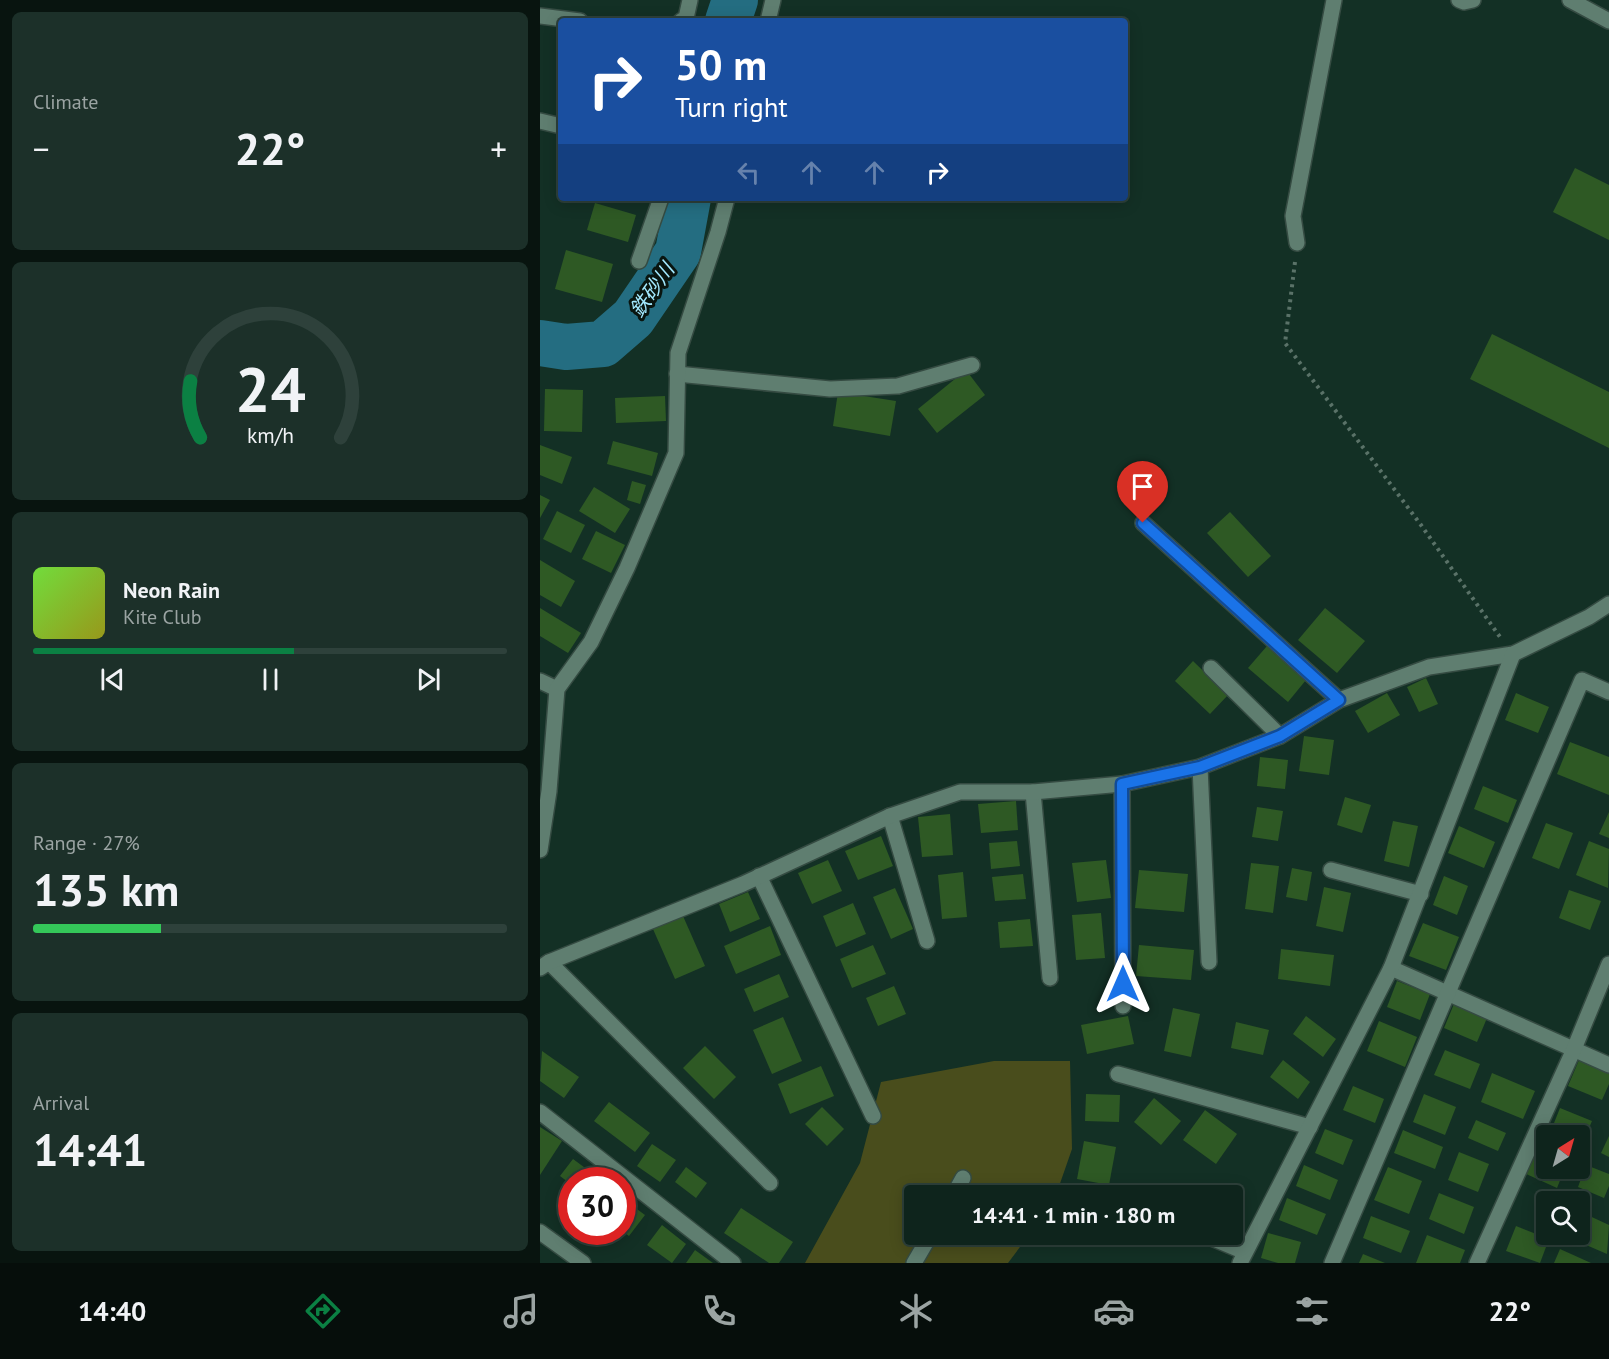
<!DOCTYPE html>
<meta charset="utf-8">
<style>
:root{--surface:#0e241c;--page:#1c3029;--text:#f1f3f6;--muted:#9ba4a3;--line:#2e413b;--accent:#0b8043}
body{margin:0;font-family:"PT Sans","Noto Sans JP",sans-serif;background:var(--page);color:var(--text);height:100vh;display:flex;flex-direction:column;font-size:22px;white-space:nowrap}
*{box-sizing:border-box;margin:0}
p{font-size:20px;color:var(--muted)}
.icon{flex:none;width:33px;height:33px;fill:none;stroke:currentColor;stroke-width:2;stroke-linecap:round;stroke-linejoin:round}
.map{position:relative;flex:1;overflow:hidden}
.details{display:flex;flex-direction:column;gap:12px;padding:12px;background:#08140f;width:540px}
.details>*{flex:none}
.hud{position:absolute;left:18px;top:18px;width:570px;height:183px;border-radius:6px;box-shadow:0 3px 15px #0003,0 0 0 2px var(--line);background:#1a4fa0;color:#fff;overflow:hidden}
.needle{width:39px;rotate:37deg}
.tools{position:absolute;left:996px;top:1125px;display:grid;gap:12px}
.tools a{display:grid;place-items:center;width:54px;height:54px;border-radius:6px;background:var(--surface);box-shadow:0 3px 15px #0003,0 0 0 2px var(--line);font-size:30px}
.speed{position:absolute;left:18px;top:1167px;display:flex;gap:12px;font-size:30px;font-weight:700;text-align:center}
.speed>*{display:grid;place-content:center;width:78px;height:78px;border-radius:50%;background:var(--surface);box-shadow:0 3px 15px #0003,0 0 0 2px var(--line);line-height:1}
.speed .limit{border:9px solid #d22;background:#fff;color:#111}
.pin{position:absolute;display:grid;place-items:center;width:51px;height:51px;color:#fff;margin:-62px -26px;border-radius:50% 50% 50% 0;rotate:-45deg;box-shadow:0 0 6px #0007}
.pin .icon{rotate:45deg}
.me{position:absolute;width:66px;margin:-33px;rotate:0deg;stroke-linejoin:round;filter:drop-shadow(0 0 4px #0008)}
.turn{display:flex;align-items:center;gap:21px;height:126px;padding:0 18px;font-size:27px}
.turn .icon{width:78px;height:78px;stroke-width:2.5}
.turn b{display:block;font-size:42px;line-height:51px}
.lanes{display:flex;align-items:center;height:57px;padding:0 18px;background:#0003;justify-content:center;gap:30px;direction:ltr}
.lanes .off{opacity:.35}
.big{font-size:45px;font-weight:800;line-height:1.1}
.details .card{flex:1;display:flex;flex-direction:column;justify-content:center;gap:9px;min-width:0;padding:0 21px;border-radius:9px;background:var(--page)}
.details .dial{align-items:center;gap:0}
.dial svg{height:156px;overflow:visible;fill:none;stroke:var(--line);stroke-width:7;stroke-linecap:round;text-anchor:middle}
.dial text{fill:var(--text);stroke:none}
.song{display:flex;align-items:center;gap:18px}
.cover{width:72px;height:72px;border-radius:9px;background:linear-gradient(135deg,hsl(100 70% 55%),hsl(60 70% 35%))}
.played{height:6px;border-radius:3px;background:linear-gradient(90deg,var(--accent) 55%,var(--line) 55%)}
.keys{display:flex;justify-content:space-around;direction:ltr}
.heat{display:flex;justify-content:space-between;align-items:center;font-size:33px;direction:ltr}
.charge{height:9px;border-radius:4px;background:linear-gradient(90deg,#34c759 27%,var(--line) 0)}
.trip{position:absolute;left:364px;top:1185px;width:339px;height:60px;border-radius:6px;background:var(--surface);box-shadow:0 3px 15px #0003,0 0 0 2px var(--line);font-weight:800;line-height:60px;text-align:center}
.dock{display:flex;height:96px;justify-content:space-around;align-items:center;background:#060e0b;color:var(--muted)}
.dock .icon{width:42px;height:42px}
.dock .current{color:var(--accent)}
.dock b{font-size:27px;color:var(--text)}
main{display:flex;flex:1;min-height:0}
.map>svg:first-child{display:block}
</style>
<main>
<section class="details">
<div class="card"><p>Climate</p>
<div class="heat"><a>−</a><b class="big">22°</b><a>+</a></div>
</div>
<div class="card dial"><svg viewBox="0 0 100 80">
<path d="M14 69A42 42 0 1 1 86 69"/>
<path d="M14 69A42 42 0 0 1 9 40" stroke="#0b8043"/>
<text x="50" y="56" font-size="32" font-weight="700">24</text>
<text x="50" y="72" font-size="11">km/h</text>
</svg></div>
<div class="card">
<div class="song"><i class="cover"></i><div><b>Neon Rain</b><p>Kite Club</p></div></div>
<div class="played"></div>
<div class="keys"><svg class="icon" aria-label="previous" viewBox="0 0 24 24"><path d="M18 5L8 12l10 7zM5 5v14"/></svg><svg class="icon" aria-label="pause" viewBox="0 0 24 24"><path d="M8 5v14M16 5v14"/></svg><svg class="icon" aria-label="next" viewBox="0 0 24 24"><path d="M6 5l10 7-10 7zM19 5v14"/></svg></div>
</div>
<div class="card"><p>Range · 27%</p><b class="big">135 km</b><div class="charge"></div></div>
<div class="card"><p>Arrival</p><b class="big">14:41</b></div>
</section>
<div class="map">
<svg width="1069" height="1263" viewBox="0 0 1069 1263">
<rect width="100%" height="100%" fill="#133025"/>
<polygon fill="#494d1c" points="454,1061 530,1061 532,1149 516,1195 375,1196 375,1234 489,1235 468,1263 265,1263 320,1163 341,1082"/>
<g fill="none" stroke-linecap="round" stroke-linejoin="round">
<g stroke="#246d81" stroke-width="46">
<polyline points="188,21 195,0"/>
<polyline points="0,343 26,347 63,344 93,318 138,252 148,198"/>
</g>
</g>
<g fill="#2e5924">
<polygon points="1035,168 1069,185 1069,240 1013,212"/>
<polygon points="55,203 96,215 88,242 47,230"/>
<polygon points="26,250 73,264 62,302 15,289"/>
<polygon points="952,334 1069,392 1069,448 930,379"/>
<polygon points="426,370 445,395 397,433 378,409"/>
<polygon points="5,389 43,390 42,432 4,431"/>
<polygon points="298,392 356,401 350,436 293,426"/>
<polygon points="125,396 126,421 76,423 75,398"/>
<polygon points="73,441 118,453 112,476 67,464"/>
<polygon points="0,445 32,457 22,484 0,475"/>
<polygon points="92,481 106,485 100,504 87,500"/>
<polygon points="54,487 90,509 75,533 39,511"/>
<polygon points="0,495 10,500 0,518"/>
<polygon points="17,511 45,525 31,553 3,539"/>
<polygon points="690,512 731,556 708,577 667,533"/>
<polygon points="56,531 85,545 71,573 42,559"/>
<polygon points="0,560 35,581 21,607 0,595"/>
<polygon points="0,608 41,633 28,653 0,636"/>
<polygon points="785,608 825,641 797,673 758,640"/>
<polygon points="727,646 766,680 748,702 708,668"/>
<polygon points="653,661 688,695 670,714 635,681"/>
<polygon points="886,678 898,704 879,712 867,687"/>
<polygon points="847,693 860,715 828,733 815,711"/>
<polygon points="976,693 1009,707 998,733 965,720"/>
<polygon points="764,736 794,740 789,775 759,771"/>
<polygon points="1030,742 1069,757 1069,795 1017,774"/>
<polygon points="720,757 748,760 745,789 717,786"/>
<polygon points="943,786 977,800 968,823 934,809"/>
<polygon points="805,797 831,805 822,833 797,825"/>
<polygon points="476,801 478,830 441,833 438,804"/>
<polygon points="717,807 743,811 738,841 712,837"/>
<polygon points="1069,812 1069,838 1059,834"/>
<polygon points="410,814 413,855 382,857 378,817"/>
<polygon points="853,821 878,826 869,867 844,861"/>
<polygon points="1006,823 1033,833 1019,869 992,858"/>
<polygon points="919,826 955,842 944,868 908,853"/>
<polygon points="341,836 353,866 318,880 305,851"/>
<polygon points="477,841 480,866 451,869 449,843"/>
<polygon points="1049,841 1069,849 1068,888 1036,875"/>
<polygon points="288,860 302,891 272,904 258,873"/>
<polygon points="566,860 571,898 537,902 532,863"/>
<polygon points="711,863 739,866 733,913 705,909"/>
<polygon points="752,868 772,872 767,901 746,897"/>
<polygon points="599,870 648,874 644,912 595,908"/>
<polygon points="423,872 427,917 402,919 398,875"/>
<polygon points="483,874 486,899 455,901 452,877"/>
<polygon points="904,876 928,886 917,915 893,905"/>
<polygon points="784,887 811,893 803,932 776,926"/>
<polygon points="355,888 373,929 351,939 333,897"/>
<polygon points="1029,890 1061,901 1050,930 1019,918"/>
<polygon points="208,892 220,919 190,932 179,904"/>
<polygon points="313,903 326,934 296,947 283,916"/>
<polygon points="561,913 565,958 536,960 532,915"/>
<polygon points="143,916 165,966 135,979 113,929"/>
<polygon points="490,919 493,946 460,948 458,922"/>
<polygon points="883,923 919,937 906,970 869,956"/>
<polygon points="230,926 241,955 196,974 184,946"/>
<polygon points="333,945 346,974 312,988 300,959"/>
<polygon points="599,945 654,950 651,980 596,976"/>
<polygon points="741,949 794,955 790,986 738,979"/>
<polygon points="239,974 249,997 214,1012 204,989"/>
<polygon points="857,981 890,994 880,1020 847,1007"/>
<polygon points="354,986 366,1014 338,1026 326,998"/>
<polygon points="914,1004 947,1018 937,1042 904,1028"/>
<polygon points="633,1008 660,1014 651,1057 624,1051"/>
<polygon points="588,1016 594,1044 547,1054 541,1025"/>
<polygon points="766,1016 796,1039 783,1057 753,1034"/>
<polygon points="243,1017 262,1061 232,1074 213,1030"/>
<polygon points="839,1021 877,1037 865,1067 827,1051"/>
<polygon points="696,1022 729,1030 723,1055 691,1048"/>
<polygon points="165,1046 196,1077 174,1099 143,1068"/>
<polygon points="905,1050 940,1064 930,1089 894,1075"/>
<polygon points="2,1051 39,1077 24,1098 0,1081"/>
<polygon points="743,1060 770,1082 758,1099 730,1077"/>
<polygon points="1039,1060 1069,1072 1069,1084 1062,1100 1028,1086"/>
<polygon points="281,1066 294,1096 250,1114 238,1084"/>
<polygon points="952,1073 995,1091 983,1119 941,1102"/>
<polygon points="813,1086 844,1099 835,1123 803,1110"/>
<polygon points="546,1094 580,1095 579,1122 545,1121"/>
<polygon points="884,1094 916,1107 905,1135 873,1122"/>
<polygon points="614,1098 641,1121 621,1145 594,1122"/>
<polygon points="69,1102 110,1133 95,1152 54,1121"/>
<polygon points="282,1107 304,1129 287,1146 265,1124"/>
<polygon points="1020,1108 1052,1121 1041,1146 1040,1145 1040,1136 1016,1136 1010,1133"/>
<polygon points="665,1110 697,1134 676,1164 643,1140"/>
<polygon points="936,1120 966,1133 958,1151 928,1138"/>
<polygon points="0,1127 22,1141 0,1175"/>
<polygon points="785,1129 813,1140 803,1165 775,1153"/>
<polygon points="863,1130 903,1147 895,1169 854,1153"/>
<polygon points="1069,1136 1069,1157 1061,1153"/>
<polygon points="544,1141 576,1147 569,1185 537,1179"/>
<polygon points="997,1143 1006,1147 1006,1168 1025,1168 1017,1188 984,1173"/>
<polygon points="112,1144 136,1160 120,1182 97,1166"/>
<polygon points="919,1152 949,1164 938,1192 908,1180"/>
<polygon points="33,1159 56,1176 53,1180 32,1180 32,1185 20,1176"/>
<polygon points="764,1165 798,1180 790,1200 756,1186"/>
<polygon points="1046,1165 1069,1174 1069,1186 1064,1198 1038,1187"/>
<polygon points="146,1167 167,1183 156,1198 135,1182"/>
<polygon points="848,1167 882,1181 869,1214 834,1200"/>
<polygon points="899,1193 934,1207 924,1234 889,1219"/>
<polygon points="82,1198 105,1215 89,1236 82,1231"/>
<polygon points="747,1198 786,1214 777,1235 739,1220"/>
<polygon points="201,1208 253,1242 239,1263 229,1263 184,1233"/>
<polygon points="1041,1212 1069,1225 1067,1254 1030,1238 1031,1234 1040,1234"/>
<polygon points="831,1216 870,1231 861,1253 823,1238"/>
<polygon points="122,1225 146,1244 132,1263 107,1245"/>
<polygon points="976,1226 1009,1239 1000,1263 966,1251"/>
<polygon points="728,1233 761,1242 755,1263 738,1263 721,1258"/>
<polygon points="887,1235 925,1250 920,1263 876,1263"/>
<polygon points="1020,1249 1051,1263 1014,1263"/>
<polygon points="155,1250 173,1263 146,1263"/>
<polygon points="823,1254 845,1263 819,1263"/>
</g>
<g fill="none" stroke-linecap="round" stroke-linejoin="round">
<g stroke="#354b42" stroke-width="18">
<g id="minor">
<polyline points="919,0 924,2 933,0"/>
<polyline points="1030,0 1069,21"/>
<polyline points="0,16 40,21"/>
<polyline points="141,21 146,18 150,0"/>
<polyline points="228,21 233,0"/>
<polyline points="0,121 21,126"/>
<polyline points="757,243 753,216 794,0"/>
<polyline points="99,261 121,198"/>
<polyline points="137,374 290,389 358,386 432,365"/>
<polyline points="603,523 799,700"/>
<polyline points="671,668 740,736"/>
<polyline points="0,681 17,689"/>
<polyline points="660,767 669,962"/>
<polyline points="582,784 583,1006"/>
<polyline points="493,792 510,978"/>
<polyline points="350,816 387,941"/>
<polyline points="0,850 9,791 17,689 51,642 87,568 136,453 138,353 178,232 187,198"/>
<polyline points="791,870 881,894"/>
<polyline points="219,876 333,1116"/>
<polyline points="9,962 230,1183"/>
<polyline points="0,968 9,962 203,884 350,816 420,792 493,792 582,784 660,767 740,736 799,700 889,667 973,654 1049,617 1069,604"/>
<polyline points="851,968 1069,1065"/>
<polyline points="578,1074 770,1127"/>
<polyline points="0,1112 193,1263"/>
<polyline points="413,1196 423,1178"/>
<polyline points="0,1232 43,1263"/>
<polyline points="662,1234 705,1252"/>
<polyline points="374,1263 391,1234"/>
<polyline points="700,1263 851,968 973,654"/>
<polyline points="792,1263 1042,680 1069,692"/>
<polyline points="937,1263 1034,1049 1069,964"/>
</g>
</g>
<polyline stroke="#5a7268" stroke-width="4" stroke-dasharray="3 4.5" stroke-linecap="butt" points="755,262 745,343 881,525 960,637"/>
<use href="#minor" stroke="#5f7e70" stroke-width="15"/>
</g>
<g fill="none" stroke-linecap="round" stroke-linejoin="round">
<g stroke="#114b97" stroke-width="15">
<polyline id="route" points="583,984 582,784 660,767 740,736 799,700 603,523"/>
</g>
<use href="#route" stroke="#1a73e8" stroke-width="10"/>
</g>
<g text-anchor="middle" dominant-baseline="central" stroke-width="6" stroke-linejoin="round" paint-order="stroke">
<g font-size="20" font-style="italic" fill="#a3e9ff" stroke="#091510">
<text transform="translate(112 290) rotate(-55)">鉄砂川</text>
</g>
</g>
</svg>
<div class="tools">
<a><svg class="needle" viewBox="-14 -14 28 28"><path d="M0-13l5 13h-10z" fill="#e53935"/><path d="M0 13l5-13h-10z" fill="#9ba4a3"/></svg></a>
<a><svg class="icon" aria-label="search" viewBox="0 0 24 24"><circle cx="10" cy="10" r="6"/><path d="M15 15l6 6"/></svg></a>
</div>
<div class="speed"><div class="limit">30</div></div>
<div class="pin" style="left:603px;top:523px;background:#d93025"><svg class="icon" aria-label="arrive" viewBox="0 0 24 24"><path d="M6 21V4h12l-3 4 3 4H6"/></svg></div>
<svg class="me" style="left:583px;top:984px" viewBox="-20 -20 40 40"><path d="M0-17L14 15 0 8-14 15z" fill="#1a73e8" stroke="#fff" stroke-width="4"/></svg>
<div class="trip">14:41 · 1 min · 180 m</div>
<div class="hud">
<div class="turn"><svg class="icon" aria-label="right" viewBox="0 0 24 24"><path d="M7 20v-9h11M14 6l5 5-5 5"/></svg><div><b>50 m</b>Turn right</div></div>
<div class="lanes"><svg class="icon off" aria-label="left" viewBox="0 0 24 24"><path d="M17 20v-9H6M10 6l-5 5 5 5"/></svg><svg class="icon off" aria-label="ahead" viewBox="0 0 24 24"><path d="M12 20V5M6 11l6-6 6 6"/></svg><svg class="icon off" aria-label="ahead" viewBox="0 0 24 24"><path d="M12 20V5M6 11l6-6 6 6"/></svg><svg class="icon" aria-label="right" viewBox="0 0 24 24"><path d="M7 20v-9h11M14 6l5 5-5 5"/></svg></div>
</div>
</div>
</main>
<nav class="dock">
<b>14:40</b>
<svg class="icon current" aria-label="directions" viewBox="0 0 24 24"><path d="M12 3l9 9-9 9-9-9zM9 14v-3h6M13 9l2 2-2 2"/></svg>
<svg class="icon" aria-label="music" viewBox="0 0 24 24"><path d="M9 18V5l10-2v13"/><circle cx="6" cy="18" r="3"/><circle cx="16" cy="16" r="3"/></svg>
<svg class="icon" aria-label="phone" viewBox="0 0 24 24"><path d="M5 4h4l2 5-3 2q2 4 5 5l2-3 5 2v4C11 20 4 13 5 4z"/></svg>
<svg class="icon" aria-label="climate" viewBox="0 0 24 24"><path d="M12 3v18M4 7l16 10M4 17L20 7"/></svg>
<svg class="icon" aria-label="car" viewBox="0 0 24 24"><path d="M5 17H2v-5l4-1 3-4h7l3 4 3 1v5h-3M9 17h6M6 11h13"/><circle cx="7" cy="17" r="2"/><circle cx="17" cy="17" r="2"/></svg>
<svg class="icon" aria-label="filters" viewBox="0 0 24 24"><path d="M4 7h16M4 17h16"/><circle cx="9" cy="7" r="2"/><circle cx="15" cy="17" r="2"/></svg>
<b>22°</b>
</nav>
